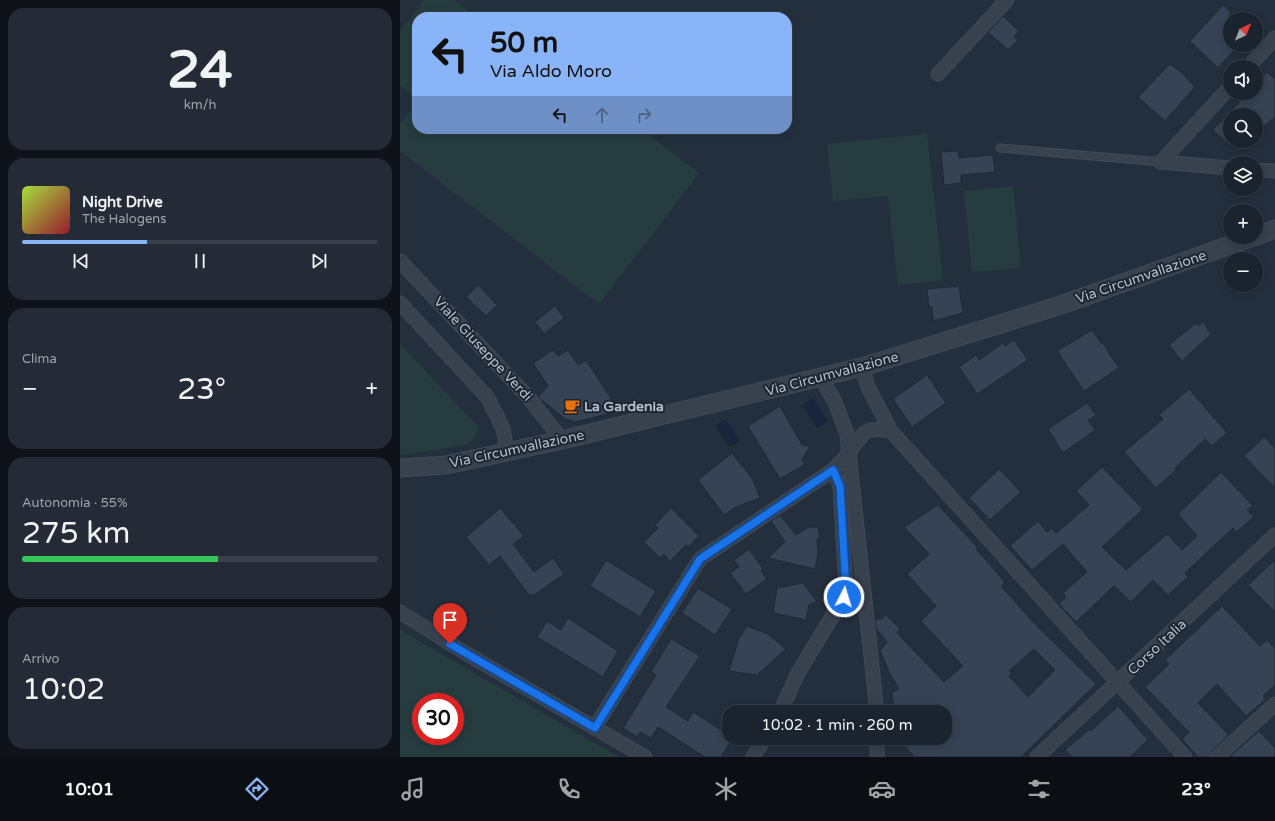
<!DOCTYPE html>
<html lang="it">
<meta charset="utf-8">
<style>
:root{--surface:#1b232e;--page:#242b36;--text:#f1f3f6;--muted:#a0a4aa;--line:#39404a;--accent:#8ab4f8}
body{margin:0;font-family:"Varela Round",sans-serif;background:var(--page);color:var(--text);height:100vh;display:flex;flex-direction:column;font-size:15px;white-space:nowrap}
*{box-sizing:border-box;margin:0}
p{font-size:13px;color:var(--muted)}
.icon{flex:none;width:22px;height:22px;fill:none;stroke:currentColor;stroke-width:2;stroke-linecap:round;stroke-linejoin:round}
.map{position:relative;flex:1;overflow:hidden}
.drawer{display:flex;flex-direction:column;gap:8px;padding:8px;background:#0f1319;width:400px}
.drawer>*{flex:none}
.guide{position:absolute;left:12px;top:12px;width:380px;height:122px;border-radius:16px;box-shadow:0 2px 10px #0003,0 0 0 1px var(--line);background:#8ab4f8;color:#111;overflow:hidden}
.needle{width:26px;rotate:43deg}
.tools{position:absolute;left:823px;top:12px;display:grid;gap:8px}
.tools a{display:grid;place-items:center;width:40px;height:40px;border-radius:50%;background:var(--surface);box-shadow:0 2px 10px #0003,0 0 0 1px var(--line);font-size:20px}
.speed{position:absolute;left:12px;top:693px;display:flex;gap:8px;font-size:20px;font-weight:700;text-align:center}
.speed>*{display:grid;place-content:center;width:52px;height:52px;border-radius:50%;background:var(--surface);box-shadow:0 2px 10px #0003,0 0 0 1px var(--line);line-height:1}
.speed .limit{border:6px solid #d22;background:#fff;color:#111}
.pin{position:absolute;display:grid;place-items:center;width:34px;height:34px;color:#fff;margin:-41px -17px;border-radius:50% 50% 50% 0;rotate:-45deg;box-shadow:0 0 4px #0007}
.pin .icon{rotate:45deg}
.me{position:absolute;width:44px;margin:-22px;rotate:5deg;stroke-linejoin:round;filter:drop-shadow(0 0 3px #0008)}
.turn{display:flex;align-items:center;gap:14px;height:84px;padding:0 12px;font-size:18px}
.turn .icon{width:52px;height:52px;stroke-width:2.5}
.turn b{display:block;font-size:28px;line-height:34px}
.lanes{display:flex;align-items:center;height:38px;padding:0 12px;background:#0003;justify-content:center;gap:20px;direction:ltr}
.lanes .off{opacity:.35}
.big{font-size:30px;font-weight:600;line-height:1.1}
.drawer .card{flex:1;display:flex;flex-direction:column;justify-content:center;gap:6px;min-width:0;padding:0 14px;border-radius:16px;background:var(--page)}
.drawer .dial{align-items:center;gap:0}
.dial b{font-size:52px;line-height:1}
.song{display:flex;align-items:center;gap:12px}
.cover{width:48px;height:48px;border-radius:6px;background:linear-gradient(135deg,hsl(80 70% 55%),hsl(350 70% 35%))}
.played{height:4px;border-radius:2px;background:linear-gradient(90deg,var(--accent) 35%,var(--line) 35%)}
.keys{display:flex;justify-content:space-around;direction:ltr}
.heat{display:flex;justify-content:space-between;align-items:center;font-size:22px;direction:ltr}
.charge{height:6px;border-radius:3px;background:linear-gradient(90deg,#34c759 55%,var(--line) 0)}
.trip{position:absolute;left:322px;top:705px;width:230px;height:40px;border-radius:16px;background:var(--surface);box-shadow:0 2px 10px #0003,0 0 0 1px var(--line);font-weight:600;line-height:40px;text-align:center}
.dock{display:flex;height:64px;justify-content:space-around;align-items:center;background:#0b0e12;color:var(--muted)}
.dock .icon{width:28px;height:28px}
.dock .active{color:var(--accent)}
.dock b{font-size:18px;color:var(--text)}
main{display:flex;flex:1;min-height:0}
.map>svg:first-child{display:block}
</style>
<main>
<section class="drawer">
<div class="card dial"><b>24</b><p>km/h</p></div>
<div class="card">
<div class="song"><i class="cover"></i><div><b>Night Drive</b><p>The Halogens</p></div></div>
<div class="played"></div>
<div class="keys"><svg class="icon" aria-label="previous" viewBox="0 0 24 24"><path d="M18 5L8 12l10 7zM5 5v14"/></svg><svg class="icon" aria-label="pause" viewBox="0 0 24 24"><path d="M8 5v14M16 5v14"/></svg><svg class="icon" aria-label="next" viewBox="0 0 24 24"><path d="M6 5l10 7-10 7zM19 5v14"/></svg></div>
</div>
<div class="card"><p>Clima</p>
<div class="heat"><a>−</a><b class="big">23°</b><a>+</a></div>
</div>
<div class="card"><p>Autonomia · 55%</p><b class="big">275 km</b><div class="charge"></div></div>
<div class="card"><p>Arrivo</p><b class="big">10:02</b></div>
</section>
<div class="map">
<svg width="875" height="757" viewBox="0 0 875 757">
<rect width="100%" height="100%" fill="#242f3e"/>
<g fill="#263c3f" fill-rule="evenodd">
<polygon points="24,0 54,0 75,16 17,17 17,92 14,96 0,86 0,32"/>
<polygon points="17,101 17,129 241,129 299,173 199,304 0,151 0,124"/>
<polygon points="527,134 543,280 498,285 488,196 433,201 427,144"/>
<polygon points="613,186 621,268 572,272 564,191"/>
<polygon points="0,344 79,428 73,440 66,445 0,455"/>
<path d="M0,630L219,757H0ZM21,702H55V736H21Z"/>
</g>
<g fill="#17263c">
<polygon points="413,398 428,421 417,428 402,405"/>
<path d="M324,420L327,421L339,439C337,445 335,446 328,446L316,428L317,424Z"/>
</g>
<g fill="#364354" stroke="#1f2835" fill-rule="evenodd">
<polygon points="823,5 830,11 830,45 839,45 818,68 790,41"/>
<polygon points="603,16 619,31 614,37 618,40 608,50 588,32"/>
<polygon points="770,64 781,72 795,87 765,121 738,97"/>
<polygon points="867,72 875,79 875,117 856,133 856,115 830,115 830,146 813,130 848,93 856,93 856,84"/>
<polygon points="558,151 559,158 593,155 595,172 561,175 561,183 544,185 541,152"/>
<polygon points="78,285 97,305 86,316 66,297"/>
<polygon points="559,286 563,313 533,321 532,307 529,307 527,289"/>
<polygon points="155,306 164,318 144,334 135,322"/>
<polygon points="803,322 811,334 782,361 769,345 796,323 798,326"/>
<polygon points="692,330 701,343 702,342 719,368 684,391 657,351"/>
<polygon points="614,340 628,360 577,394 559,367 576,355 579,360 603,343 605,346"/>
<polygon points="153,350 158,356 168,350 178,365 186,360 210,397 216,412 175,422 165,419 138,397 148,386 133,363"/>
<polygon points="527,375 546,403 512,427 493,399"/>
<polygon points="789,389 827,433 812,446 805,439 775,468 776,470 756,488 724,452 763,419 759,415"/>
<polygon points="687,403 696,415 688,420 695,430 663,453 648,429"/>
<polygon points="380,406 402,445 410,446 402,460 405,464 380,479 348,426"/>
<polygon points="864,437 875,448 875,488 844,456"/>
<polygon points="332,453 353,480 360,498 336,507 324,515 298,480"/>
<polygon points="702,467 743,509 702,547 726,570 767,534 782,550 797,536 778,514 821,472 853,506 847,510 854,517 836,532 833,528 785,573 788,577 768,595 753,580 731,602 714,586 676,622 659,604 666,597 663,593 687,572 663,544 632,570 610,546 638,521 647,532 652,528 656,533 689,505 676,491"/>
<polygon points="599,469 621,492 590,520 569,498"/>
<path d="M538,505L578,548L576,549L605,582L601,586L633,622L696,684L621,757H515L497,738H545V712H494L492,692L499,689L490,674L480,651L487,642L476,628L475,619H481L486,615L500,629L497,633L544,682L563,666L521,621L536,606L507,574L529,554L504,527ZM634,649L655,670L628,697L609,676L612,673L609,671Z"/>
<polygon points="100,508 124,536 113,544 134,572 153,558 164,574 134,595 129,595 100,556 89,565 66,537"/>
<polygon points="271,508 299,536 288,547 286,545 270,561 264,554 260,558 244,542 258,528 255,525"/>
<polygon points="380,515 396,535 409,527 418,527 420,537 417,539 418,553 415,569 368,558 385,542 371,521"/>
<polygon points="349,549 363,569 361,571 367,579 346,594 330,573 339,567 334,560"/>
<polygon points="206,560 256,591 240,617 190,586"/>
<polygon points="875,560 875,612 848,585"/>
<polygon points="403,583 417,602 409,605 406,620 373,613 377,588"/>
<polygon points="298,588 332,609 315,635 282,613"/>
<polygon points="822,606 860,646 867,640 875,648 875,685 863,696 866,699 846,716 817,684 798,703 829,735 812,751 809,757 798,757 782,739 789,732 745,687 769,664 765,660"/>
<polygon points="168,618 218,651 203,677 137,637 147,621 161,630"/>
<polygon points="347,626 368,634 386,649 357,675 329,671 339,638"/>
<polygon points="271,639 300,656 266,707 288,721 293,712 329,735 329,738 333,738 321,757 305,757 258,727 251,738 240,732 237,737 223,728 256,675 251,672"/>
<polygon points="718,706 748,740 730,757 672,757 665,750 690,729 691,731"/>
<polygon points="859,731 875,748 875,757 829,757"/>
</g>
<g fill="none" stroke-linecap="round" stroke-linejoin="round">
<g stroke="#414a57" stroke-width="9">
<polyline id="service" points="600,148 761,162"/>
</g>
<g stroke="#414a57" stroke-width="15">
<g id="minor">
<polyline points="848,67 875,38"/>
<polyline points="538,74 607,0"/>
<polyline points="761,162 830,87"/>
<polyline points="761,162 830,168"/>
<polyline points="856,170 875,171"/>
<polyline points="0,261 129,398 162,440"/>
<polyline points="0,303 88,398 103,428 107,451"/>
<polyline points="462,367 468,387 491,431 785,757"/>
<polyline points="421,378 435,402 447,434 477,712"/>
<polyline points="0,612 62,651 245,757"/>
<polyline points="380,712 398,673 444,597 446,589 440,486 433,470"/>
<path d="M195,727L300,559L433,470C438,464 446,458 450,451C464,432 465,426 491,431"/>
<polyline points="353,757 365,738"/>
<polyline points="477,757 477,738"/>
<polyline points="637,757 875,535"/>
<polyline points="817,757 875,704"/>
</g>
</g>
<g stroke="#414a57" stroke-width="19">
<g id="tertiary">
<polyline points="856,236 875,229"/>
<polyline points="0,468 46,465 162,440 462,367 658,306 853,237"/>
</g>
</g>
<use href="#service" stroke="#38414e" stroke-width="7"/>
<use href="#minor" stroke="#38414e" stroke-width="13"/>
<use href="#tertiary" stroke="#38414e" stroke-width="17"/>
</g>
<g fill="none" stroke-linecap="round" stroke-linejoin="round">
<g stroke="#114b97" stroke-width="10">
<polyline id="route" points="50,644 195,728 300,559 433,470 440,486 446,589 444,597"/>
</g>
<use href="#route" stroke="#1a73e8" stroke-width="7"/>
</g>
<defs>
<g id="cafe-bare" transform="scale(1.2)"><path d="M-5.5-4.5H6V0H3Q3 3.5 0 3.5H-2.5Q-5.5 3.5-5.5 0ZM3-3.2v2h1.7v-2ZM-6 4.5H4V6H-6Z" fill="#e8710a" stroke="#1d2633" stroke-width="2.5" paint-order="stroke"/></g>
</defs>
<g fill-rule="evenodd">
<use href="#cafe-bare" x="172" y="406"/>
</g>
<g text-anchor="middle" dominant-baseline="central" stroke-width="4" stroke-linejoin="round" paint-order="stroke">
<g font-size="14" fill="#b4bcc9" stroke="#1d2633">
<text transform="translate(741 277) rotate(-19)">Via Circumvallazione</text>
<text transform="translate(83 349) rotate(47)">Viale Giuseppe Verdi</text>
<text transform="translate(432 374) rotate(-15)">Via Circumvallazione</text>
<text transform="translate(117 449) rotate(-12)">Via Circumvallazione</text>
<text transform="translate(757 647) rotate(-43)">Corso Italia</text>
</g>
<g font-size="14" font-weight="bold" fill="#b4bcc9" stroke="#1d2633" text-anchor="start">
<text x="184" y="406">La Gardenia</text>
</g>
</g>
</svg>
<div class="tools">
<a><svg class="needle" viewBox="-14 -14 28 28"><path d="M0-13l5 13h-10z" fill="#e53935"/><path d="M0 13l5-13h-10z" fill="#a0a4aa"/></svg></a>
<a><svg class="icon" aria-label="sound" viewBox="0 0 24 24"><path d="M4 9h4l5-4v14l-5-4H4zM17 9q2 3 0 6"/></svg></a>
<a><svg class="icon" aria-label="search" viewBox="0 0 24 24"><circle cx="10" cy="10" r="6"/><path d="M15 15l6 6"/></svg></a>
<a><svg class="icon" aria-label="layers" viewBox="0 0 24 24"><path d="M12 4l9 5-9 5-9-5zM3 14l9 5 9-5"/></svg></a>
<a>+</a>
<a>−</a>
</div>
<div class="speed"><div class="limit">30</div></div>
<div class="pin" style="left:50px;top:644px;background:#d93025"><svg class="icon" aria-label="arrive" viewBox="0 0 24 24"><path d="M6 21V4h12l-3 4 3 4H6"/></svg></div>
<svg class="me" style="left:444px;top:597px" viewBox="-20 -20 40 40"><circle r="17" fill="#1a73e8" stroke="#fff" stroke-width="3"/><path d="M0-11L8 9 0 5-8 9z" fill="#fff"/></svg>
<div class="trip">10:02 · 1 min · 260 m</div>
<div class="guide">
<div class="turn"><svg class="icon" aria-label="left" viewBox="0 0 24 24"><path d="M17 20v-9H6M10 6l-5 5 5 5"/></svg><div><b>50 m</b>Via Aldo Moro</div></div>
<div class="lanes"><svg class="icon" aria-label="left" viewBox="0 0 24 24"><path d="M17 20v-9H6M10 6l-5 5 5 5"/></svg><svg class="icon off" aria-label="ahead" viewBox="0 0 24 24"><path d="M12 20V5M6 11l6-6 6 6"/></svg><svg class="icon off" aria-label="right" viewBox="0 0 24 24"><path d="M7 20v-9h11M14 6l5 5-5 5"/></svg></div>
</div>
</div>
</main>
<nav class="dock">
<b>10:01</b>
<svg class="icon active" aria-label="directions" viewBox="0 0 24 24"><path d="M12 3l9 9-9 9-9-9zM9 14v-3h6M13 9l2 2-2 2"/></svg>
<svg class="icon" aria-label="music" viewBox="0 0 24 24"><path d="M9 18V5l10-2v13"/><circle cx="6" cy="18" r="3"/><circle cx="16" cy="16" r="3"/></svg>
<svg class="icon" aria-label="phone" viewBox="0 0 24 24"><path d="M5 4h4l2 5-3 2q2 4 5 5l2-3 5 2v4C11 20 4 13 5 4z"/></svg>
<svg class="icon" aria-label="climate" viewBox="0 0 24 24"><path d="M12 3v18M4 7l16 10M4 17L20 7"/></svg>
<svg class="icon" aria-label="car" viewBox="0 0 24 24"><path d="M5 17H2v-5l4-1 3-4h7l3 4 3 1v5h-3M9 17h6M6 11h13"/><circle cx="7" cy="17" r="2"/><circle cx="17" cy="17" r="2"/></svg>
<svg class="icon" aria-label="filters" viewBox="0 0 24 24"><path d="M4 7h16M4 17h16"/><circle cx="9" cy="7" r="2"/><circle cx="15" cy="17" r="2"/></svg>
<b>23°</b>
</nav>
